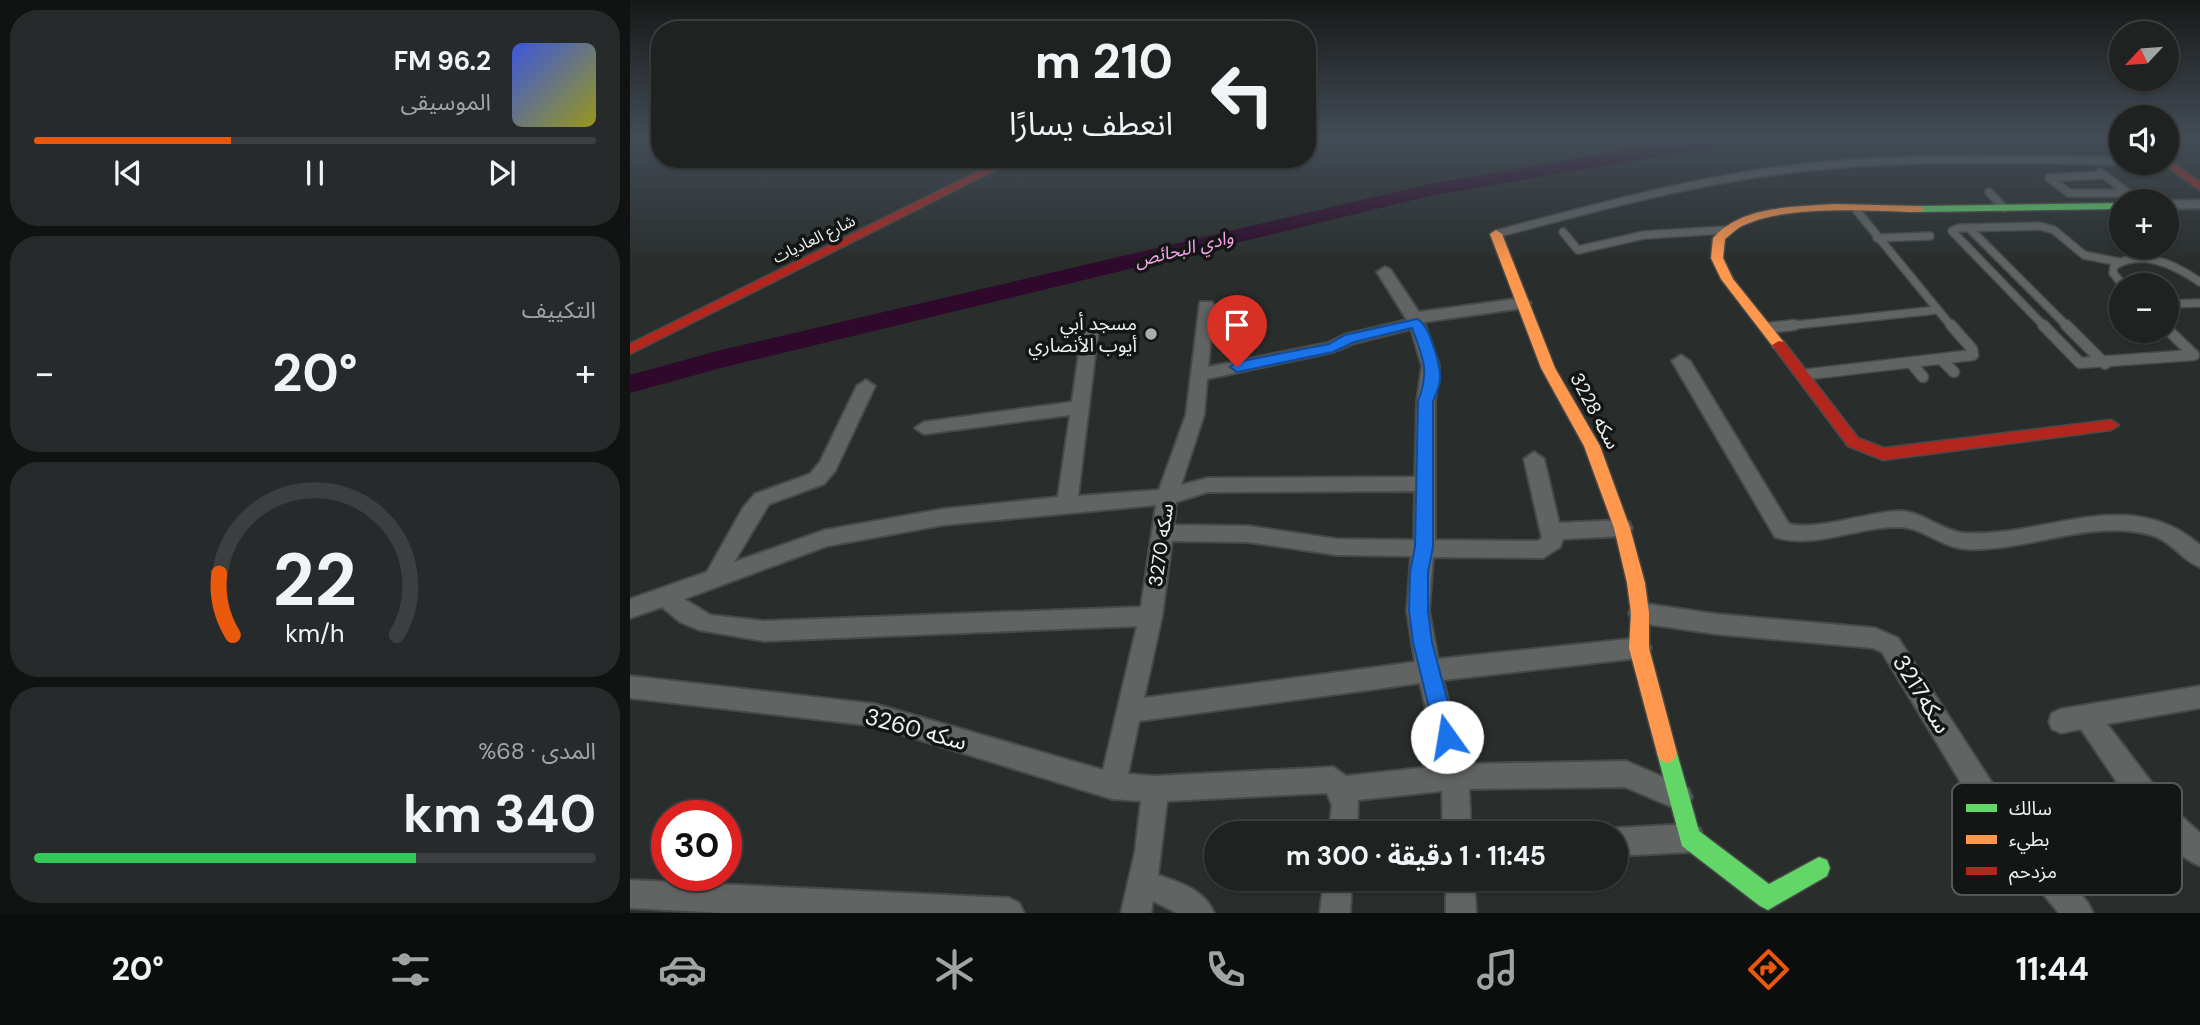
<!DOCTYPE html>
<html lang="ar">
<meta charset="utf-8">
<style>
:root{--surface:#1f2221;--page:#272a2a;--text:#f1f3f6;--muted:#a1a4a5;--line:#3c3f3f;--accent:#ea580c}
body{margin:0;font-family:"DM Sans","Noto Sans Arabic",sans-serif;background:var(--page);color:var(--text);direction:rtl;height:100vh;display:flex;flex-direction:column;font-size:26px;white-space:nowrap}
*{box-sizing:border-box;margin:0}
p{font-size:23px;color:var(--muted)}
.icon{flex:none;width:38px;height:38px;fill:none;stroke:currentColor;stroke-width:2;stroke-linecap:round;stroke-linejoin:round}
.map{position:relative;flex:1;overflow:hidden;direction:ltr}
.sheet{display:flex;flex-direction:column;gap:10px;padding:10px;background:#111312;width:630px}
.sheet>*{flex:none}
.guide{position:absolute;left:21px;top:21px;width:665px;height:147px;border-radius:28px;box-shadow:0 2px 5px #0004,0 0 0 2px var(--line);direction:rtl;background:#1f2221;color:var(--text);overflow:hidden}
.needle{width:46px;rotate:244deg}
.fabs{position:absolute;left:1479px;top:21px;display:grid;gap:14px}
.fabs a{display:grid;place-items:center;width:70px;height:70px;border-radius:50%;background:var(--surface);box-shadow:0 2px 5px #0004,0 0 0 2px var(--line);font-size:35px}
.speed{position:absolute;left:21px;top:800px;display:flex;gap:14px;font-size:35px;font-weight:700;text-align:center}
.speed>*{display:grid;place-content:center;width:91px;height:91px;border-radius:50%;background:var(--surface);box-shadow:0 2px 5px #0004,0 0 0 2px var(--line);line-height:1}
.speed .limit{border:10px solid #d22;background:#fff;color:#111}
.pin{position:absolute;display:grid;place-items:center;width:60px;height:60px;color:#fff;margin:-72px -30px;border-radius:50% 50% 50% 0;rotate:-45deg;box-shadow:0 0 7px #0007}
.pin .icon{rotate:45deg}
.me{position:absolute;width:77px;margin:-38px;rotate:347deg;stroke-linejoin:round;filter:drop-shadow(0 0 5px #0008)}
.turn{display:flex;align-items:center;gap:24px;height:147px;padding:0 28px;font-size:32px}
.turn .icon{width:91px;height:91px;stroke-width:2.5}
.turn b{display:block;font-size:49px;line-height:60px}
.big{font-size:52px;font-weight:700;line-height:1.1}
.sheet .card{flex:1;display:flex;flex-direction:column;justify-content:center;gap:10px;min-width:0;padding:0 24px;border-radius:28px;background:var(--page)}
.sheet .dial{align-items:center;gap:0}
.dial svg{height:182px;overflow:visible;fill:none;stroke:var(--line);stroke-width:7;stroke-linecap:round;text-anchor:middle}
.dial text{fill:var(--text);stroke:none}
.song{display:flex;align-items:center;gap:21px}
.cover{width:84px;height:84px;border-radius:10px;background:linear-gradient(135deg,hsl(230 70% 55%),hsl(60 70% 35%))}
.played{height:7px;border-radius:4px;background:linear-gradient(90deg,var(--accent) 35%,var(--line) 35%)}
.keys{display:flex;justify-content:space-around;direction:ltr}
.heat{display:flex;justify-content:space-between;align-items:center;font-size:38px;direction:ltr}
.charge{height:10px;border-radius:5px;background:linear-gradient(90deg,#34c759 68%,var(--line) 0)}
.trip{position:absolute;left:574px;top:821px;width:424px;height:70px;border-radius:35px;background:var(--surface);box-shadow:0 2px 5px #0004,0 0 0 2px var(--line);font-weight:700;line-height:70px;text-align:center;direction:rtl}
.tab-bar{display:flex;height:112px;justify-content:space-around;align-items:center;background:#0c0e0d;color:var(--muted)}
.tab-bar .icon{width:49px;height:49px}
.tab-bar .selected{color:var(--accent)}
.tab-bar b{font-size:32px;color:var(--text)}
main{display:flex;flex:1;min-height:0}
.map>svg:first-child{display:block}
</style>
<main>
<div class="map">
<svg width="1570" height="913" viewBox="0 0 1570 913">
<rect width="100%" height="100%" fill="#292e2c"/>
<g fill="none" stroke-linecap="round" stroke-linejoin="round">
<polygon fill="#2e092b" fill-rule="evenodd" points="1079,136 1123,136 1113,142 800,196 91,368 0,393 0,375 87,351 800,184"/>
<g stroke="#474a49" stroke-width="10">
<g id="lane-far1">
<polyline points="1470,172 1509,201"/>
<polyline points="1473,175 1419,178 1439,193 1494,193"/>
<polyline points="1359,192 1374,208"/>
<polyline points="1227,211 1322,327"/>
<polyline points="1339,228 1438,327"/>
<polyline points="933,232 948,250 1014,235 1094,230"/>
<path d="M866,234C968,207 1072,178 1178,167C1282,156 1387,160 1491,161"/>
<polyline points="1247,238 1300,236"/>
<path d="M1493,285L1483,273L1484,266C1512,248 1545,265 1570,282"/>
<polyline points="1536,304 1570,303"/>
<polyline points="1147,327 1307,310"/>
<polyline points="1415,327 1322,231 1329,228 1410,226 1424,230 1454,255 1489,262"/>
</g>
</g>
<g stroke="#474a49" stroke-width="13">
<g id="lane">
<polyline points="1413,325 1450,363 1564,355 1536,328"/>
<polyline points="1436,325 1475,364"/>
<polyline points="1137,328 1164,325"/>
<polyline points="1313,361 1324,372"/>
<polyline points="1282,364 1293,377"/>
<polyline points="1171,375 1343,355 1342,349 1321,325"/>
</g>
</g>
<g stroke="#474a49" stroke-width="4">
<g id="street">
<polygon points="1570,200 1570,208 1536,209 1534,201"/>
<path d="M755,267L760,269L789,312L893,298L901,303L893,308L794,322L809,366L805,401V540L908,541L912,538L894,459L904,452L914,459L929,523L992,520L999,522L1002,528L999,534L992,536L933,539L930,547L913,558L803,557L799,611L808,659L1009,638L1017,641L1021,648L1017,655L1009,658L813,680L835,764L996,761L1058,788L1062,797L1058,806L1049,810L995,787L839,789L841,833H813L812,791L728,800L727,833H699L702,805L697,793L537,801L528,875C550,883 574,889 584,913H547L523,901L521,913H491L505,852L511,801L482,799L245,726L0,698V676L245,704L473,770L507,626L134,641L69,630L50,622L32,607L0,618V599L77,572L113,508L125,494L180,474L190,462L227,386L236,380L245,386L205,471L194,484L139,504L104,562L195,530L313,509L428,497L440,415L294,434L285,428L294,422L442,402L452,331L460,326L468,331L448,496L529,490L556,415L570,302H582L584,305L578,367L698,343L714,335L777,320L747,272ZM781,329L792,366L787,401L785,477L578,478L551,485L574,415L577,379L703,352L725,343ZM785,491L784,540L707,539L618,526L544,525L546,502L578,492ZM526,505L511,607L134,621L80,615L54,599L197,546L313,525ZM542,541L618,542L707,555L781,556L777,611L785,662L514,698L532,616ZM790,683L809,766L716,776L703,767L525,776L498,774L509,721Z"/>
<path d="M1051,355L1060,361L1159,524C1186,531 1238,512 1269,511C1292,511 1312,531 1334,533C1416,538 1497,483 1570,545V567C1552,561 1541,540 1521,535C1460,518 1398,552 1336,549C1313,548 1293,528 1271,527C1229,525 1186,550 1145,537L1042,361Z"/>
<polygon points="1010,603 1086,614 1245,628 1268,638 1379,809 1458,903 1463,913 1429,913 1359,829 1252,652 1243,648 1086,634 1010,623 1002,620 999,613 1002,606"/>
<path d="M1570,686V708L1477,724L1538,804L1570,833V866C1525,847 1479,769 1451,729L1431,733L1422,729L1419,721L1422,713L1431,709Z"/>
<polygon points="1060,824 1070,828 1074,838 1070,848 1060,852 985,856 985,833 975,833 985,828"/>
<polygon points="694,878 722,878 720,913 690,913"/>
<polygon points="816,878 844,878 846,913 816,913"/>
<polygon points="0,880 379,898 389,903 394,913 93,913 0,908"/>
</g>
</g>
<g stroke="#474a49" stroke-width="3">
<g id="fast">
<polygon points="1491,203 1491,209 1289,212 1283,209 1289,206"/>
<polygon points="1037,743 1044,746 1047,753 1069,831 1139,884 1189,857 1197,860 1200,868 1197,876 1138,910 1130,906 1052,846 1027,753 1030,746"/>
</g>
</g>
<g stroke="#474a49" stroke-width="3">
<g id="slow">
<path d="M1205,204L1289,206L1295,209L1289,212C1239,211 1157,204 1112,226C1106,229 1100,235 1095,239L1093,258L1103,279L1156,345L1154,348H1144L1091,279L1081,258L1083,238C1112,205 1165,207 1205,204Z"/>
<polygon points="866,230 872,234 925,368 970,446 1000,528 1015,583 1019,613 1019,648 1047,753 1044,760 1037,763 1030,760 1027,753 999,648 1001,613 997,583 984,528 954,446 911,368 860,234"/>
</g>
</g>
<g stroke="#474a49" stroke-width="3">
<g id="jam">
<polygon points="1536,158 1570,182 1570,190 1532,163 1536,163"/>
<polygon points="373,159 387,159 0,354 0,344"/>
<polygon points="1149,341 1154,342 1228,438 1254,448 1481,420 1489,425 1481,430 1253,460 1218,446 1142,345"/>
</g>
</g>
<use href="#lane-far1" stroke="#616463" stroke-width="7"/>
<use href="#lane" stroke="#616463" stroke-width="10"/>
<use href="#street" fill="#616463" fill-rule="evenodd"/>
<use href="#fast" fill="#63d668" fill-rule="evenodd"/>
<use href="#slow" fill="#ff974d" fill-rule="evenodd"/>
<use href="#jam" fill="#b3261e" fill-rule="evenodd"/>
</g>
<linearGradient id="sky" x2="0" y2="1"><stop stop-color="#171918"/><stop offset="0.52" stop-color="#434c56"/><stop offset="1" stop-color="#434c56" stop-opacity="0"/></linearGradient>
<rect width="1570" height="264" fill="url(#sky)"/>
<path fill="#1a73e8" stroke="#114b97" stroke-width="2" d="M787,319C799,323 811,367 810,379C810,386 806,394 803,401V547L798,572V611L802,642L827,737L824,744L817,747L809,744L806,737L783,642L779,611L780,572L785,547L788,401C800,370 793,358 782,328L724,342L703,352L607,372L600,367L607,362L699,344L715,335Z"/>
<circle fill="#a9aead" stroke="#131615" stroke-width="2.5" cx="521" cy="334" r="7"/>
<g text-anchor="middle" dominant-baseline="central" stroke-width="7" stroke-linejoin="round" paint-order="stroke">
<g font-size="16" fill="#eef3f2" stroke="#131615">
<text transform="translate(184 239) rotate(-26)">شارع العاديات</text>
</g>
<g font-size="18" font-style="italic" fill="#fba4ee" stroke="#131615">
<text transform="translate(554 249) rotate(-14)">وادي البحائص</text>
</g>
<g font-size="19" fill="#eef3f2" stroke="#131615" text-anchor="end">
<text x="507" y="323">مسجد أبي<tspan x="507" dy="22">أيوب الأنصاري</tspan></text>
</g>
<g font-size="19" fill="#eef3f2" stroke="#131615">
<text transform="translate(965 411) rotate(62)">سكه 3228</text>
<text transform="translate(531 545) rotate(-82)">سكه 3270</text>
</g>
<g font-size="23" fill="#eef3f2" stroke="#131615">
<text transform="translate(1292 694) rotate(58)">سكه3217</text>
<text transform="translate(286 729) rotate(15)">سكه 3260</text>
</g>
</g>
<rect x="1322" y="783" width="230" height="112" rx="10" fill="#131615" stroke="#555857" stroke-width="2"/>
<rect x="1336" y="804" width="31" height="8" fill="#63d668"/>
<rect x="1336" y="835" width="31" height="9" fill="#ff974d"/>
<rect x="1336" y="867" width="31" height="8" fill="#b3261e"/>
<g font-size="19" fill="#eef3f2">
<text x="1379" y="815">سالك</text>
<text x="1379" y="846">بطيء</text>
<text x="1379" y="878">مزدحم</text>
</g>
</svg>
<div class="fabs">
<a><svg class="needle" viewBox="-14 -14 28 28"><path d="M0-13l5 13h-10z" fill="#e53935"/><path d="M0 13l5-13h-10z" fill="#a1a4a5"/></svg></a>
<a><svg class="icon" aria-label="sound" viewBox="0 0 24 24"><path d="M4 9h4l5-4v14l-5-4H4zM17 9q2 3 0 6"/></svg></a>
<a>+</a>
<a>−</a>
</div>
<div class="speed"><div class="limit">30</div></div>
<div class="pin" style="left:607px;top:367px;background:#d93025"><svg class="icon" aria-label="arrive" viewBox="0 0 24 24"><path d="M6 21V4h12l-3 4 3 4H6"/></svg></div>
<svg class="me" style="left:817px;top:737px" viewBox="-20 -20 40 40"><circle r="19" fill="#fff"/><path d="M0-13L10 11 0 6-10 11z" fill="#1a73e8"/></svg>
<div class="trip">11:45 · 1 دقيقة · 300 m</div>
<div class="guide">
<div class="turn"><svg class="icon" aria-label="left" viewBox="0 0 24 24"><path d="M17 20v-9H6M10 6l-5 5 5 5"/></svg><div><b>210 m</b>انعطف يسارًا</div></div>
</div>
</div>
<section class="sheet">
<div class="card">
<div class="song"><i class="cover"></i><div><b>96.2 FM</b><p>الموسيقى</p></div></div>
<div class="played"></div>
<div class="keys"><svg class="icon" aria-label="previous" viewBox="0 0 24 24"><path d="M18 5L8 12l10 7zM5 5v14"/></svg><svg class="icon" aria-label="pause" viewBox="0 0 24 24"><path d="M8 5v14M16 5v14"/></svg><svg class="icon" aria-label="next" viewBox="0 0 24 24"><path d="M6 5l10 7-10 7zM19 5v14"/></svg></div>
</div>
<div class="card"><p>التكييف</p>
<div class="heat"><a>−</a><b class="big">20°</b><a>+</a></div>
</div>
<div class="card dial"><svg viewBox="0 0 100 80">
<path d="M14 69A42 42 0 1 1 86 69"/>
<path d="M14 69A42 42 0 0 1 8 42" stroke="#ea580c"/>
<text x="50" y="56" font-size="32" font-weight="700">22</text>
<text x="50" y="72" font-size="11">km/h</text>
</svg></div>
<div class="card"><p>المدى · 68%</p><b class="big">340 km</b><div class="charge"></div></div>
</section>
</main>
<nav class="tab-bar">
<b>11:44</b>
<svg class="icon selected" aria-label="directions" viewBox="0 0 24 24"><path d="M12 3l9 9-9 9-9-9zM9 14v-3h6M13 9l2 2-2 2"/></svg>
<svg class="icon" aria-label="music" viewBox="0 0 24 24"><path d="M9 18V5l10-2v13"/><circle cx="6" cy="18" r="3"/><circle cx="16" cy="16" r="3"/></svg>
<svg class="icon" aria-label="phone" viewBox="0 0 24 24"><path d="M5 4h4l2 5-3 2q2 4 5 5l2-3 5 2v4C11 20 4 13 5 4z"/></svg>
<svg class="icon" aria-label="climate" viewBox="0 0 24 24"><path d="M12 3v18M4 7l16 10M4 17L20 7"/></svg>
<svg class="icon" aria-label="car" viewBox="0 0 24 24"><path d="M5 17H2v-5l4-1 3-4h7l3 4 3 1v5h-3M9 17h6M6 11h13"/><circle cx="7" cy="17" r="2"/><circle cx="17" cy="17" r="2"/></svg>
<svg class="icon" aria-label="filters" viewBox="0 0 24 24"><path d="M4 7h16M4 17h16"/><circle cx="9" cy="7" r="2"/><circle cx="15" cy="17" r="2"/></svg>
<b>20°</b>
</nav>
